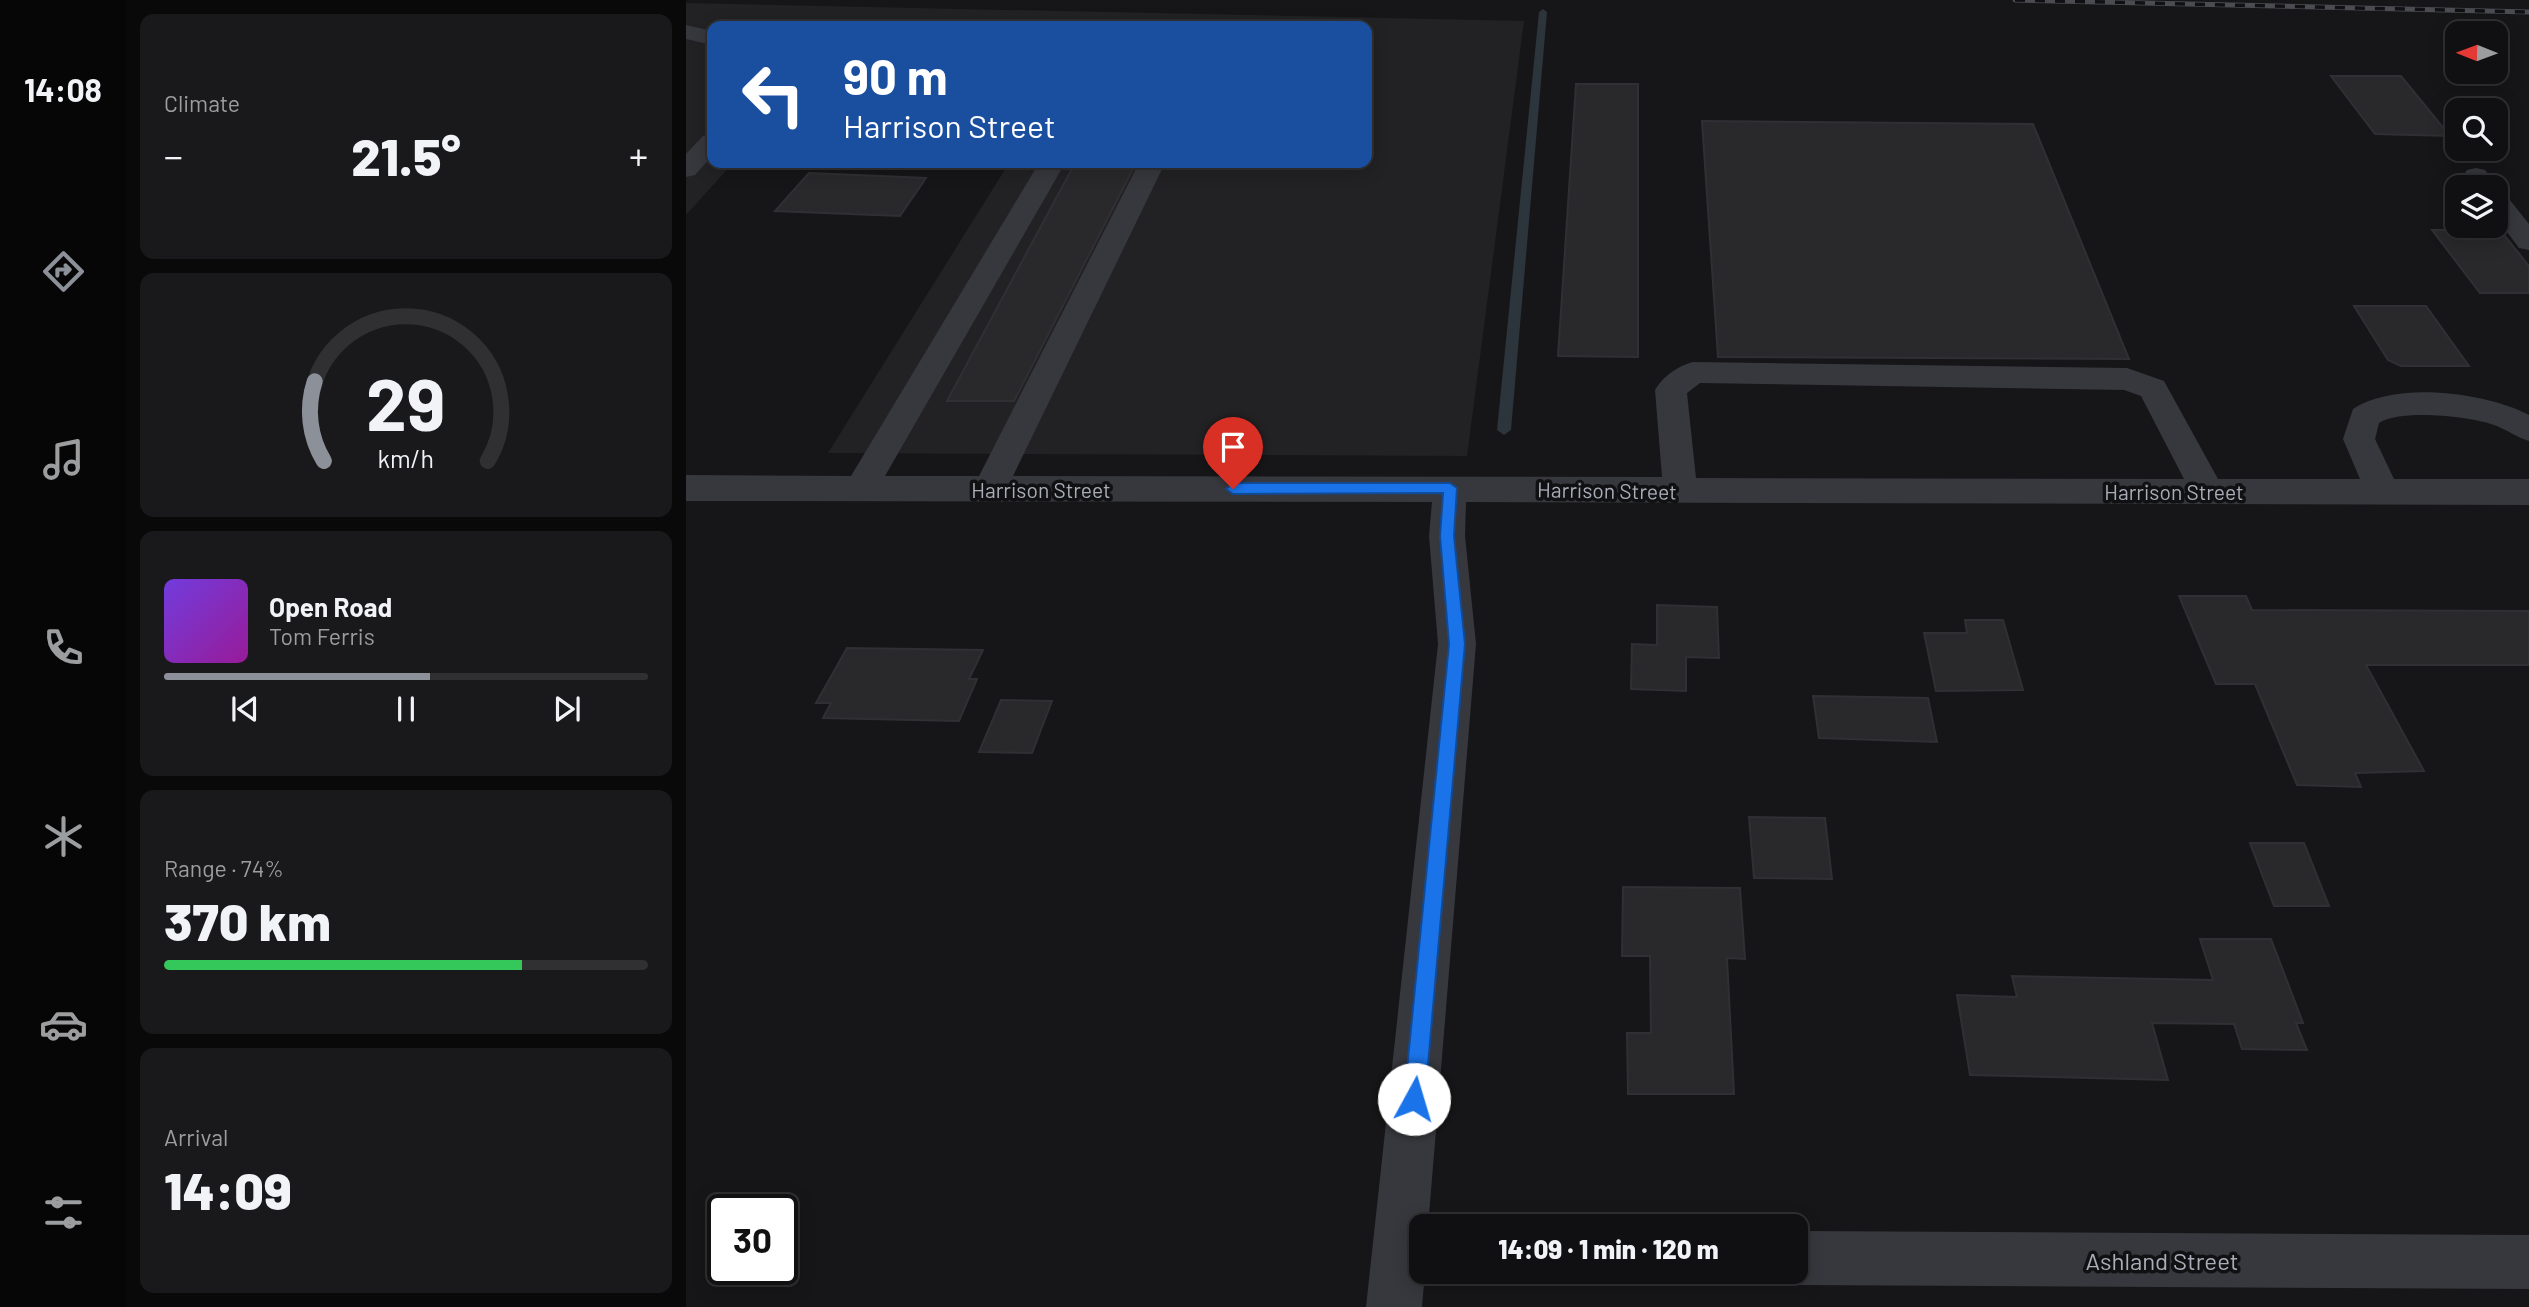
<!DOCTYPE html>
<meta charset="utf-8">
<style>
:root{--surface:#101012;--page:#19191b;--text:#f1f3f6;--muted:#9c9d9f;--line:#303032;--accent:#8c9099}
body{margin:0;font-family:Barlow,sans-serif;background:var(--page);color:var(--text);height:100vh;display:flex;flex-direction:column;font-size:26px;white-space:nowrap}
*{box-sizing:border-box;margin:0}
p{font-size:23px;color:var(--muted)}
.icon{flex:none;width:38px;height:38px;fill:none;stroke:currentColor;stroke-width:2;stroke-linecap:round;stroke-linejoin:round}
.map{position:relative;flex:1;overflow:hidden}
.details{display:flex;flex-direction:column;gap:14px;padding:14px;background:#09090a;width:560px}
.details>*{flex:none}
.guide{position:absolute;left:21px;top:21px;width:665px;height:147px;border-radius:14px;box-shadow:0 4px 18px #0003,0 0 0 2px var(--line);background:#1a4fa0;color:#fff;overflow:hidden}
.needle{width:46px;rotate:271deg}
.fabs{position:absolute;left:1759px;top:21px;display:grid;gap:14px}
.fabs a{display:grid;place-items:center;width:63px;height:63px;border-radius:14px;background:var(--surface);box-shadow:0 4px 18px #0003,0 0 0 2px var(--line);font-size:35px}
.speed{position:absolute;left:21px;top:1194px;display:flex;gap:14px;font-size:35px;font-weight:700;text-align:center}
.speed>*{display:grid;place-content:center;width:91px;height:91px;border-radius:50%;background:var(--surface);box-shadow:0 4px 18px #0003,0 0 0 2px var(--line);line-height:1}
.speed .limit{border:4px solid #111;border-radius:10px;background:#fff;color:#111}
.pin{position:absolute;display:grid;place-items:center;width:60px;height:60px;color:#fff;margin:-72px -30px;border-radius:50% 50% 50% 0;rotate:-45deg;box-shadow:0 0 7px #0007}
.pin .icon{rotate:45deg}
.me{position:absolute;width:77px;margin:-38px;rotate:6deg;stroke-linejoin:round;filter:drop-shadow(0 0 5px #0008)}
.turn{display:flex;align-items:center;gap:24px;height:147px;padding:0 21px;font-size:32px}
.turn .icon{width:91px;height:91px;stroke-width:2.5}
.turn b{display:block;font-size:49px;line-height:60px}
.big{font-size:52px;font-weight:800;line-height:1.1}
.details .tile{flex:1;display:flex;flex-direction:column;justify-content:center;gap:10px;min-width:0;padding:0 24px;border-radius:14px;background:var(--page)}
.details .dial{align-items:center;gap:0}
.dial svg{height:182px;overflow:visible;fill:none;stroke:var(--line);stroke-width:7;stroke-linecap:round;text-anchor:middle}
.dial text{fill:var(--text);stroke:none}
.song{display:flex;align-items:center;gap:21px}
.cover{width:84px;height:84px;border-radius:10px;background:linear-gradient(135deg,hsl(260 70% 55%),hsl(300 70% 35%))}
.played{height:7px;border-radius:4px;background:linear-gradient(90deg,var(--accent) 55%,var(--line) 55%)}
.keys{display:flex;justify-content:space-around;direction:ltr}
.heat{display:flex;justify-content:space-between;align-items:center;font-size:38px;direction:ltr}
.charge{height:10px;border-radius:5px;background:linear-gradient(90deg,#34c759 74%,var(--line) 0)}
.trip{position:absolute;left:723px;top:1214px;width:399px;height:70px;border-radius:14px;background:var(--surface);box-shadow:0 4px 18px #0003,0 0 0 2px var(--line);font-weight:800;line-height:70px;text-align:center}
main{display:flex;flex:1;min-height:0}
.dock{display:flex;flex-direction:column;width:126px;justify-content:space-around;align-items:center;background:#060607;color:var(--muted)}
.dock .icon{width:49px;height:49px}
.dock .selected{color:var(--accent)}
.dock b{font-size:32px;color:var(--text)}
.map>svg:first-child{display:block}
</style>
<main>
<nav class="dock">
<b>14:08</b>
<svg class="icon selected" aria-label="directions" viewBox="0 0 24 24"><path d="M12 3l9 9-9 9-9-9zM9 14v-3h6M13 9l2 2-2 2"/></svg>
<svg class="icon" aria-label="music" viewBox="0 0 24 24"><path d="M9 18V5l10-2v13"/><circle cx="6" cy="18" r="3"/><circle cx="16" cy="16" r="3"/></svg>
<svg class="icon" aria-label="phone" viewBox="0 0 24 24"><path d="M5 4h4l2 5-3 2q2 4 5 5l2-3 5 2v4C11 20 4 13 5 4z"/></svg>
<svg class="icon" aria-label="climate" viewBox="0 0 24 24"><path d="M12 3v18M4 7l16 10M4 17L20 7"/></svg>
<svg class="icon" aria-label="car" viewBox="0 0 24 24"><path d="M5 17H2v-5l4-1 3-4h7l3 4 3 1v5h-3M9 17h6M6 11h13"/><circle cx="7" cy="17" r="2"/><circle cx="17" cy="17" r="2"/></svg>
<svg class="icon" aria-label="filters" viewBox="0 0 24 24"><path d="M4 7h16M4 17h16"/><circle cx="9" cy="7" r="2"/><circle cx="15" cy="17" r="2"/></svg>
</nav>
<section class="details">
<div class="tile"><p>Climate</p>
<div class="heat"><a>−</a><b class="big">21.5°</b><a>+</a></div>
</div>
<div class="tile dial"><svg viewBox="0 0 100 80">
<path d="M14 69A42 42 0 1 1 86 69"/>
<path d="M14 69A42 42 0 0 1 10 34" stroke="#8c9099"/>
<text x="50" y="56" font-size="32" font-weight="700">29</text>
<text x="50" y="72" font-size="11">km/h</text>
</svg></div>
<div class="tile">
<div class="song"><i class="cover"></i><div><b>Open Road</b><p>Tom Ferris</p></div></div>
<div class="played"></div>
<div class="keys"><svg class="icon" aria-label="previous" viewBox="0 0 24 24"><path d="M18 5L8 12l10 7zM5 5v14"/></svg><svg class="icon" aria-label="pause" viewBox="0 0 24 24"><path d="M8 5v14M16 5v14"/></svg><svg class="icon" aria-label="next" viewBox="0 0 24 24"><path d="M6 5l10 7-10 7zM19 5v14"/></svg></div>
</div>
<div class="tile"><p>Range · 74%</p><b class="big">370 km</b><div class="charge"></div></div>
<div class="tile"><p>Arrival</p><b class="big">14:09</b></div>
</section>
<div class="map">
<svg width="1843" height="1307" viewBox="0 0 1843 1307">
<rect width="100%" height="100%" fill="#161618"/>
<polygon fill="#222225" points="0,3 838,21 781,456 142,453 323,163 681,163 681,26 26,26 26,163 47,163 0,215"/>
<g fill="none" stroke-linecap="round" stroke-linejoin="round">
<polygon fill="#2c353c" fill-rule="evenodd" points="857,9 861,12 825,430 818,435 811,430 853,12"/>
</g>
<g fill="#29292c" stroke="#303034" stroke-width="2">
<polygon points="1645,76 1715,76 1764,136 1689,134"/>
<polygon points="890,84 952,84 952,357 872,356"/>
<polygon points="1016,121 1347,124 1443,359 1032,357"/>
<polygon points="389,163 450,163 328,401 261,401"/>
<polygon points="123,173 240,178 214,216 89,211"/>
<polygon points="1746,230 1814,230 1843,266 1843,293 1794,293"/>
<polygon points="1668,306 1740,306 1783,366 1715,366 1702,360"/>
<polygon points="1493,596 1560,596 1566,610 1843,611 1843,665 1680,665 1738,771 1669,773 1675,787 1611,785 1569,684 1530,684"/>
<polygon points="971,605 1031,607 1033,658 1000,657 1000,691 945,689 946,644 971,645"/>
<polygon points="1279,620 1317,620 1337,690 1250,691 1238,633 1281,633"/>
<polygon points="161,648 297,650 283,679 291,679 273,721 137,718 145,703 130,703"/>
<polygon points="1127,696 1242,698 1251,742 1133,738"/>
<polygon points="315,700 366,701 346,753 293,752"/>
<polygon points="1063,817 1139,818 1146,879 1068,878"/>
<polygon points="1564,843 1618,843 1643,906 1588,906"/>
<polygon points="937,887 1054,888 1059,959 1041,958 1048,1094 942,1094 941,1033 965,1033 964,956 936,956"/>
<polygon points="1514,939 1585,939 1617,1023 1610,1023 1621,1050 1556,1049 1548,1024 1466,1023 1482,1080 1284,1075 1271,995 1331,997 1326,976 1527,980"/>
</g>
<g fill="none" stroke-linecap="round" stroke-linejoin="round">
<g fill="#37383d" fill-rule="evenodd">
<polygon points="0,25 26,31 26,45 0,39"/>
<polygon points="26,133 26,156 9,175 0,177 0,154 17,136"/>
<path d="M353,163H379L199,476H293L453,163H479L327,476L976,477L969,390C977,376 992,366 1007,362L1441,368L1478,381L1532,479H1674L1657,439L1667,409C1710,381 1798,392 1843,415V441C1830,437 1820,429 1808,425C1783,416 1714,409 1693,423L1689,439L1708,479H1843V505L780,502L779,536L790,644L742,1227H735V1272H739L736,1307H680L752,644L743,536L746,502L0,501V475L165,476ZM1014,383L1438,390L1455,396L1498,479L1010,478L1001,393Z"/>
<polygon points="1790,168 1799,170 1812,187 1810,191 1810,187 1785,187 1777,176 1781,170"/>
<polygon points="1810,192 1819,194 1843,224 1843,250 1833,248 1810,217"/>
<polygon points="1110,1231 1843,1235 1843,1289 1110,1285 1091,1277 1089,1272 1110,1272"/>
</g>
<g stroke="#4a4c52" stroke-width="5">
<polyline id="rail" points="1329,0 1843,12"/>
</g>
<use href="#rail" stroke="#111113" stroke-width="3.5" stroke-dasharray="10" stroke-linecap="butt"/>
</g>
<polygon fill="#1a73e8" stroke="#114b97" stroke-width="2" points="547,483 764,483 771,488 768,536 779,644 739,1099 736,1106 728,1109 721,1106 718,1099 763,644 754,536 757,493 547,494 540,489"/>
<g text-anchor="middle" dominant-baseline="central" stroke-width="7" stroke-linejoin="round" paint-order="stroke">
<g font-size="21" fill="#a8adb8" stroke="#111113">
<text x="355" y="489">Harrison Street</text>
<text transform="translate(921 490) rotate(1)">Harrison Street</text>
<text x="1488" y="491">Harrison Street</text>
</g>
<g font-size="24" fill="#a8adb8" stroke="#111113">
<text x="1476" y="1260">Ashland Street</text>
</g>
</g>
</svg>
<div class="fabs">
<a><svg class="needle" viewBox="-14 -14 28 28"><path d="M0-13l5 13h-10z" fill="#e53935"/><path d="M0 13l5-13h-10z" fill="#9c9d9f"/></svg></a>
<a><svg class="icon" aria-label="search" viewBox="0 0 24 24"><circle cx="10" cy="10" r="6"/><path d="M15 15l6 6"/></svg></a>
<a><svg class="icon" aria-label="layers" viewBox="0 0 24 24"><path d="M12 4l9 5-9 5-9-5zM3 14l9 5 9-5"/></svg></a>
</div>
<div class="speed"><div class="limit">30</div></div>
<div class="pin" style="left:547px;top:489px;background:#d93025"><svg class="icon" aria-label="arrive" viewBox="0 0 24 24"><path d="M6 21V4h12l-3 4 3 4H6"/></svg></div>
<svg class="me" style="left:728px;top:1099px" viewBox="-20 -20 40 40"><circle r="19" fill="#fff"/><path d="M0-13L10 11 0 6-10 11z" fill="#1a73e8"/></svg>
<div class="trip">14:09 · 1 min · 120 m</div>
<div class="guide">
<div class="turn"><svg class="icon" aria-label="left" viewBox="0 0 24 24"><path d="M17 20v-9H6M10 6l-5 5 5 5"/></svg><div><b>90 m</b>Harrison Street</div></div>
</div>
</div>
</main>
